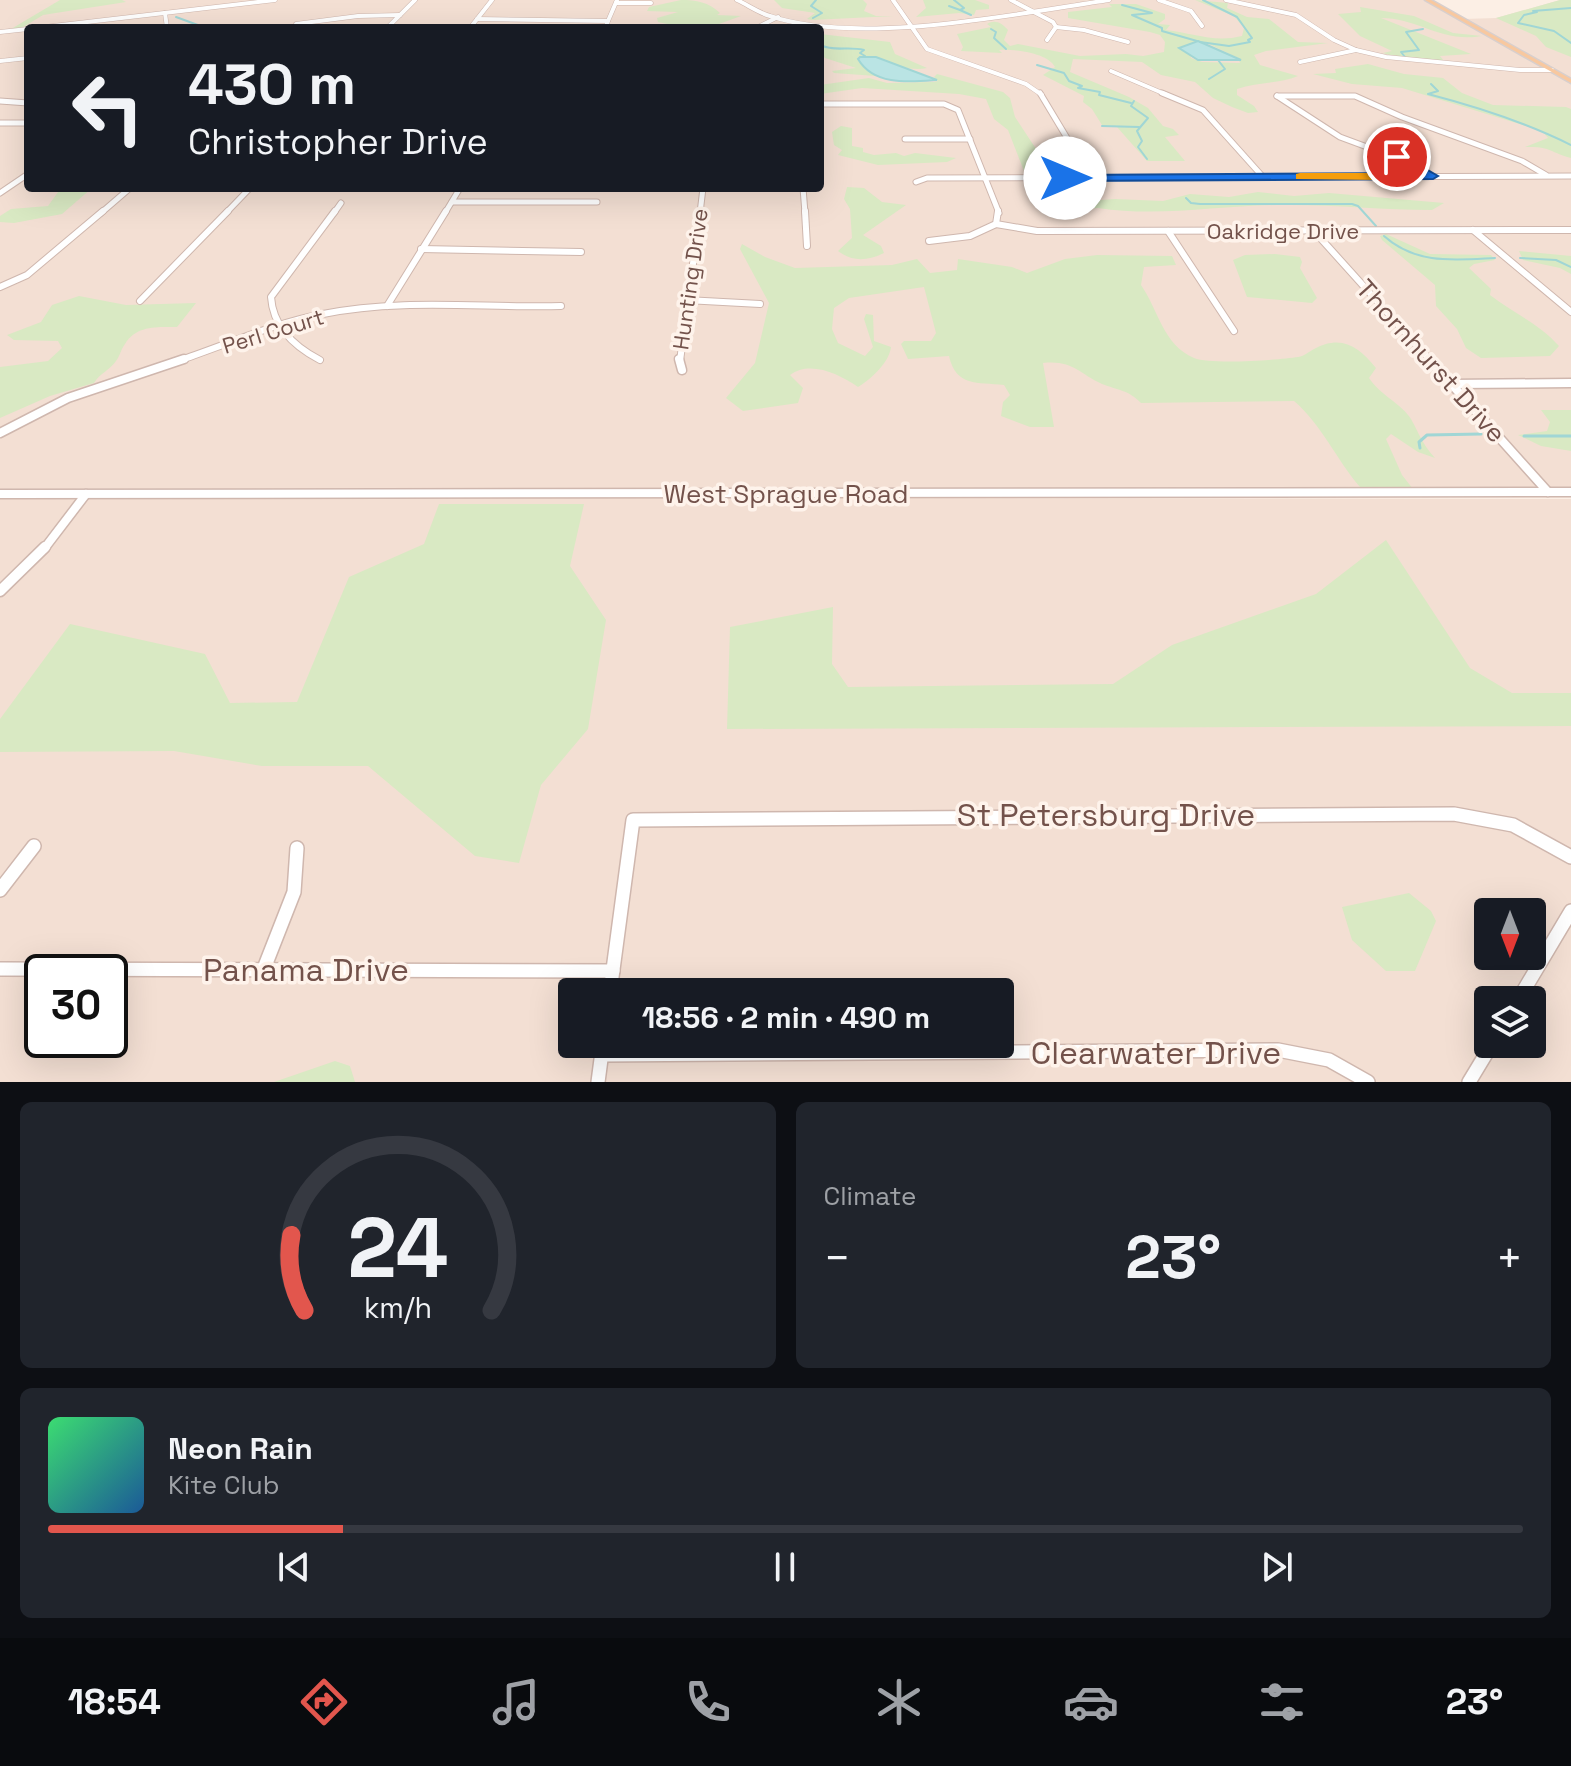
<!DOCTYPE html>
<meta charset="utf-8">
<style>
:root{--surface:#171b24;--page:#20242c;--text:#f1f3f6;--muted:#9ea1a6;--line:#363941;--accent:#e2564d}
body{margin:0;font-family:"Space Grotesk",sans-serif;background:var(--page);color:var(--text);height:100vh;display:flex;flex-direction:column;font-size:30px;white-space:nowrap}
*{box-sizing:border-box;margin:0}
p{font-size:26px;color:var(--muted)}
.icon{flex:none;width:44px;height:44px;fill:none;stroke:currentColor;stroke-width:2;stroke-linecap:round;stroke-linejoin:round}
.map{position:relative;height:1082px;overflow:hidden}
.details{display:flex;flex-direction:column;gap:20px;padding:20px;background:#0d0f14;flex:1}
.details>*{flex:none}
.hud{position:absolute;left:24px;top:24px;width:800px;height:168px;border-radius:8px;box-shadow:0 8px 32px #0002;background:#171b24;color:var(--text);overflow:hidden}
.needle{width:52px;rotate:180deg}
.tools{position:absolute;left:1474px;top:898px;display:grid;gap:16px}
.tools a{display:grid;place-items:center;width:72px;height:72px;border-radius:8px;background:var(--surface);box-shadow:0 8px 32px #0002;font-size:40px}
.speed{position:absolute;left:24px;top:954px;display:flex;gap:16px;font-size:40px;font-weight:700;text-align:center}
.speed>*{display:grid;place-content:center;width:104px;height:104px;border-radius:50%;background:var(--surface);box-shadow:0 8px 32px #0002;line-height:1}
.speed .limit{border:4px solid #111;border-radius:12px;background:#fff;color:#111}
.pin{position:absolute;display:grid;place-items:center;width:68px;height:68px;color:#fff;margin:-34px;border:4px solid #fff;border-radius:50%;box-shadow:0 2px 8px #0007}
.me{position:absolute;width:88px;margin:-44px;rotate:90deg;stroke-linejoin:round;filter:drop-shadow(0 0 6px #0008)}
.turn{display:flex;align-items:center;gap:28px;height:168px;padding:0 32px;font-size:36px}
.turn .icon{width:104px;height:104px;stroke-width:2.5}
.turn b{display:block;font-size:56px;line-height:68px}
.big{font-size:60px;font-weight:600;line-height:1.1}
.details .card{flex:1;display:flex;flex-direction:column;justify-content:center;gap:12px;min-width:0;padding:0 28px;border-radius:12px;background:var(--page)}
.details .dial{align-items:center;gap:0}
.dial svg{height:208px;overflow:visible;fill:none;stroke:var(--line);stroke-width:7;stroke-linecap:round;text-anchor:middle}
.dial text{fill:var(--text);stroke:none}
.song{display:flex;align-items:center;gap:24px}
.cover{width:96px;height:96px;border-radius:12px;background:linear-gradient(135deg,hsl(140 70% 55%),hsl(210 70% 35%))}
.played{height:8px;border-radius:4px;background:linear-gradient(90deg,var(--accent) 20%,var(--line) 20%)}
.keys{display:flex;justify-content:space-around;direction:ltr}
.heat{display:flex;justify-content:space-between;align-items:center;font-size:44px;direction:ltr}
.details .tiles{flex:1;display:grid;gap:20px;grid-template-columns:1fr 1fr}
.card:last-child{grid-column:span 2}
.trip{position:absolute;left:558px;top:978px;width:456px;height:80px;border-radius:8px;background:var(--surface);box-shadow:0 8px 32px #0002;font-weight:600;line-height:80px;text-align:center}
.tabs{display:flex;height:128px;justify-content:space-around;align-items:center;background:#090b0e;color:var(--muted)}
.tabs .icon{width:56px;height:56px}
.tabs .current{color:var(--accent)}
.tabs b{font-size:36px;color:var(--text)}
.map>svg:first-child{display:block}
</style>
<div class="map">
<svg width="1571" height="1082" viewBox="0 0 1571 1082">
<rect width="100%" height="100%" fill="#fcefe5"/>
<g fill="#f3dfd3" fill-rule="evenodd">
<polygon points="0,0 270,0 0,32"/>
<polygon points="280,0 1423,0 1571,83 1571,488 0,490 0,33 28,30 28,188 820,188 820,28 45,28"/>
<polygon points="1560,0 1571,0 1571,79 1463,19 1496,18"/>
<path d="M0,497L1571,499V1082H0ZM1488,912H1532V956H1488ZM42,972H110V1040H42ZM572,992H1000V1044H572ZM1488,1000H1532V1044H1488Z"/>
</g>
<g fill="#d9e9c3" fill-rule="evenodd">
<polygon points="60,0 122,0 126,2 43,15 20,29 11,29"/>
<path d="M681,0C697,0 708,2 720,13L717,15L741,16L708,28H657L667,24L658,22L657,18L678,12L647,11L649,7Z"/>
<polygon points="774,0 863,0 867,4 864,11 876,16 894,16 812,20 807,19 815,13 782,8"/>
<polygon points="923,0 975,0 989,5 989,9 976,10 974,15 959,13 916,17 926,8"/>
<path d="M1195,0L1228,3L1227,8L1247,17L1269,19L1298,42L1328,43L1266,51L1254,55L1260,65L1298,76C1278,84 1257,82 1237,89V95L1254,106L1258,112L1248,113L1232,107L1213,98L1195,82L1161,75L1142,62L1073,59L1070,72L1129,97L1148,108L1163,126L1173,129L1179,135L1165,137L1185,161H1147L1117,127L1102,125L1092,109L1083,102L1084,96L1043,75L1055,67C1048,53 1015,49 999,50L1002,53L961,51L963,47L957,34L991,27L987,24C995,19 1002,23 1008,30L1004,40L1010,46L1018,44L1080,56L1126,54L1143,56L1164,52L1165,42L1160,35L1150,32L1068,18V12L1112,7L1109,4H1136L1165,14V19L1158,24L1170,25L1166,30C1193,33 1214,43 1242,36L1244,28L1234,16ZM1205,42L1238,58L1240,63L1202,62L1191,58L1188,45Z"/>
<polygon points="1560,0 1571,0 1571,57 1546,47 1536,36 1496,18"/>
<path d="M1360,7L1414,16L1453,33L1482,36C1441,43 1418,18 1381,18L1471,54L1440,56L1444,61L1389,55L1383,53L1392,51L1360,36L1338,14L1361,12Z"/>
<path d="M820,34L890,42L895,54L927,68C903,73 884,57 860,57L858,59L876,76L834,73L832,71L856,68L825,58L820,53Z"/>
<path d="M1368,64L1404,74L1443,78L1462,93L1493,105L1566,107L1571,109V158C1549,152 1551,146 1525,147L1548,138L1542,131L1526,126L1402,88L1352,84L1313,74L1336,73L1335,69Z"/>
<polygon points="937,74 1003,92 1010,98 1015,117 1042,158 1036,171 1024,171 1008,130 994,119 986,99 959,94 862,88 820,94 820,85 869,78 887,83 934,82 938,81 934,77"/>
<polygon points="841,126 852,128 852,146 863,148 863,152 874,155 896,153 904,156 915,153 956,158 947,162 878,165 838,155 842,150 834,145 832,132"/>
<path d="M1031,183H1044L1061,199L1074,202L1115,199L1163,201L1190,194L1229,197L1258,192L1294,196L1329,193L1444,203L1432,210C1384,210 1337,205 1290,205C1226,204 1162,218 1098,208L1084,209L1072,215L1045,202Z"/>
<path d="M847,187L864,188L882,202L906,205L863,235L881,246L884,253C868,261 852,262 838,251L852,238L850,209L844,199Z"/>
<polygon points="61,188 92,188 62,214 14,223 0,222 0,216 11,209 48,206"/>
<path d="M1386,234L1430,254L1491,255L1495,260L1474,264L1469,268L1491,289L1490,295C1513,313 1538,323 1559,346L1550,356L1481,358L1466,348L1457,329L1436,306L1435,285L1382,240L1380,236Z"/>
<path d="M742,244L765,257L795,268L892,265L917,259L930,273L957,270L958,259L1012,267L1027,273L1065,259L1097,255L1172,256L1176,265L1144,267L1141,285C1158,309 1163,345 1194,358C1212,365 1277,360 1298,357C1305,356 1308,352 1314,349C1342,334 1359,347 1376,368L1369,378C1380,395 1402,404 1411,419C1420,435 1421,442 1435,458L1418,452L1391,434L1386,439L1402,475L1413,489L1360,487C1336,459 1322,425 1294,401L1141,403C1129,390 1117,390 1102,384C1078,373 1073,360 1043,363L1054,427H1030L1001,416L1003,402L1010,395L1004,385C977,382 956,387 949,356L908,359L901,344L904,341H931L936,333L924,287L849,298L834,308L832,329L838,343L865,356L873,347L864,319L866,314L873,315L874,341L891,347C889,363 871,379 858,387C839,374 810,360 790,375L803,388L798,403L743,411L726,398L755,363L769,303L740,249Z"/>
<polygon points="1519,251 1571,256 1571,274 1560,268 1523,260"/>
<polygon points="1275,254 1300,257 1302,262 1300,268 1317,298 1312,303 1247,297 1233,260 1245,255"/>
<path d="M79,296L126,305L196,303L177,327C158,327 136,325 125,344C121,349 120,356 116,361C110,370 100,373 94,383L50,396L0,418V367L48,361L62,348L58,341L14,340L7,335L41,322L52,305Z"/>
<polygon points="1541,410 1571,410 1571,451 1541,446 1518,435 1547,431 1550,422"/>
<polygon points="439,504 584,504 570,566 606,620 588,729 541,785 519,863 475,856 368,766 262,766 174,751 0,752 0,719 70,624 205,654 230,703 297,702 349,577 424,544"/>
<polygon points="1386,540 1470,668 1512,693 1571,693 1571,726 727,729 730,627 833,607 832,664 848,687 1113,684 1172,645 1316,594"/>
<polygon points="1409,893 1431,911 1436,921 1415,971 1386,971 1352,940 1342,907"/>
<polygon points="335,1061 350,1066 355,1082 274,1082"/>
</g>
<g fill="#bae4e4" stroke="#a0d6d5" stroke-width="2">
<polygon points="1198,41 1241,60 1198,60 1179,48"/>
<path d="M860,57H876L937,80C909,82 874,86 858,59Z"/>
</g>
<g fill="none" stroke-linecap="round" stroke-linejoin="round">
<g stroke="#a0d6d5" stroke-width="2">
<polyline points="954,0 964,8 960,10 971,15"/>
<polyline points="1122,5 1152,13 1132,15 1162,28 1162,31 1197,41"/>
<polyline points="949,6 960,10"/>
<polyline points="1571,8 1533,11 1537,12 1524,15 1518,23 1554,31 1571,43"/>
<polyline points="176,17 206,28"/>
<polyline points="813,18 822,13 811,6 816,0"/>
<polyline points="991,29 996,32 994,38 1006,49"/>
<polyline points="1200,42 1229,46 1250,42 1248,40 1252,38 1237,17 1203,0"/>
<path d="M820,45C835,52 848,46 864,50L860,53L865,56"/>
<polyline points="1405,57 1401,52 1419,50 1406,32 1423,29"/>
<polyline points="1037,65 1064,73 1069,81 1082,86 1078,88 1100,92 1099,95 1131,103"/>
<polyline points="1209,79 1225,69 1218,60"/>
<path d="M1431,84L1438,91L1428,94C1478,107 1525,122 1571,145"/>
<polyline points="1134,101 1131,106 1148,118 1137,131 1142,141 1138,147 1147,159"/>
<polyline points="1102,126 1139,127"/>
<polyline points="1186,198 1191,203 1200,204 1352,204 1358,206 1376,226"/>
<path d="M1384,236C1416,265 1455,260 1495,258"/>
<polyline points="1520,258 1556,260 1571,267"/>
</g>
<g stroke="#a0d6d5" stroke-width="3">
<polyline points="1524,436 1571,436"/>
<polyline points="1420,448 1419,442 1427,435 1481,434"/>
</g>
<g stroke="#cfb7ae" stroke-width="5">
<g id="minor-far5">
<path d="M737,0C748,5 759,13 770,16C860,46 1015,14 1109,0"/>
<polyline points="893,0 927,49 1026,84 1042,95"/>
<polyline points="1011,0 1053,22 1056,27 1047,40"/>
<polyline points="1159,0 1191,11 1202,26"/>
<polyline points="1226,0 1296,15 1334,40 1356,50 1386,57 1520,70 1552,70"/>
<polyline points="616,3 651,3"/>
<polyline points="165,13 167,28"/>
<polyline points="477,19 608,21"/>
<polyline points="296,24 358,16 400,15"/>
<polyline points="1056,27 1084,30 1128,42"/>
<polyline points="36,28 275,0"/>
<polyline points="387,28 415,0"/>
<polyline points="470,28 492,0"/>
<polyline points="605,28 617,0"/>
<polyline points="756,28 778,17"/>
<polyline points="0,32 28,29"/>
<polyline points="0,61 28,58"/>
<polyline points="1300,62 1356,50"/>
<polyline points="1111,71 1167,95"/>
</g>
</g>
<g stroke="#cfb7ae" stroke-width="7">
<g id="minor-far4">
<polyline points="1040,93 1091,178"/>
<polyline points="1162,93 1203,110 1263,177"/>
<polyline points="1277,96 1355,96 1402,117 1522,161 1546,175"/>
<polyline points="1277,96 1340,137 1421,167 1432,176"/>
<polyline points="0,101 28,103"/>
<polyline points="820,104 944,104 958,110 999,213"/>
<polyline points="0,123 28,123"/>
<polyline points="905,139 970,139"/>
<polyline points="916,182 927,178 1571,176"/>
<polyline points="803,188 805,213"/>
<polyline points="0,193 28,174"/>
<polyline points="452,202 597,202"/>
<polyline points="101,213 130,188"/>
<polyline points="226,213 250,188"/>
<polyline points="334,213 341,203"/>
<polyline points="445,213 460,188"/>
<polyline points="700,213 703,188"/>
</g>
</g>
<g stroke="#cfb7ae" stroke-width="8">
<g id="minor-far3">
<polyline points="805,211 807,246"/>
<polyline points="996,224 1037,231 1571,230"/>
<polyline points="1473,230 1571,312"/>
<polyline points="1168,231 1234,331"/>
<polyline points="1314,231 1431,361"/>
<polyline points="929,241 970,236 996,224 998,211"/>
<polyline points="421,249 581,252"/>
<polyline points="0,287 27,275 103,211"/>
<polyline points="686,300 760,304"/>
<polyline points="140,301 228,211"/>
<polyline points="387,306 446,211"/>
<path d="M320,360C295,347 273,327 271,297L335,211"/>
<path d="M178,361C223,346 277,322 323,314C401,298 482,308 561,306"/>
<polyline points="680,361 700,211"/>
</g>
</g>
<g stroke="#cfb7ae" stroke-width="11">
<g id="minor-far2">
<polyline points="679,359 682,370"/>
<polyline points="1429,359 1548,492"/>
<polyline points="1451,384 1571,383"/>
<polyline points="0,433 68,398 184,359"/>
<polyline points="0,494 1571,492"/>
<polyline points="44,549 86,494"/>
</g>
</g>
<g stroke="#cfb7ae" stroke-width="13">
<polyline id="minor-far1" points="0,591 45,547"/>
</g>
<g stroke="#cfb7ae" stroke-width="16">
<g id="minor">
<polyline points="0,890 34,846"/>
<polyline points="0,969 613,971"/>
<polyline points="263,971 294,892 297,848"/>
<polyline points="610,992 633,820 1454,814 1513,825 1571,857"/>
<polyline points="1518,1000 1571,911"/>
<polyline points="602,1055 1278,1050 1329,1060 1368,1082"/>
<polyline points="598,1082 603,1044"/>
<polyline points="1469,1082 1492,1044"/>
</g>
</g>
<g stroke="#d8cfcd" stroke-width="3">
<polygon id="major" points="1425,0 1431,0 1571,79 1571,83"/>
</g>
<use href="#minor-far5" stroke="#fff" stroke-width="4"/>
<use href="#minor-far4" stroke="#fff" stroke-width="5"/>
<use href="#minor-far3" stroke="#fff" stroke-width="6"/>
<use href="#minor-far2" stroke="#fff" stroke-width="8"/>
<use href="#minor-far1" stroke="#fff" stroke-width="10"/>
<use href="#minor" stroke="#fff" stroke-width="13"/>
<use href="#major" fill="#f8c89f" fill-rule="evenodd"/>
</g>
<polygon fill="#1a73e8" stroke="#114b97" stroke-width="2" points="1394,155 1401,155 1438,176 1433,179 1065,181 1059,178 1065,175 1419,173 1394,159"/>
<polygon fill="#f59e0b" points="1300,173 1381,173 1387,176 1381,180 1296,179 1296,174"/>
<g text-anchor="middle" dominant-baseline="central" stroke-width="7" stroke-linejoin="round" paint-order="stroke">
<g font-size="22" fill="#73524b" stroke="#fef3eb">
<text x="1283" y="231">Oakridge Drive</text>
<text transform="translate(690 279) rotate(-82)">Hunting Drive</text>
<text transform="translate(273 331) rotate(-17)">Perl Court</text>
</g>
<g font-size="26" fill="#73524b" stroke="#fef3eb">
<text transform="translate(1431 361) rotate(48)">Thornhurst Drive</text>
<text x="786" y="494">West Sprague Road</text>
</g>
<g font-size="32" fill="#73524b" stroke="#fef3eb">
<text x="1106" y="815">St Petersburg Drive</text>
<text x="306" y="970">Panama Drive</text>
<text x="1156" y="1053">Clearwater Drive</text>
</g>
</g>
</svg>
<div class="tools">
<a><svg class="needle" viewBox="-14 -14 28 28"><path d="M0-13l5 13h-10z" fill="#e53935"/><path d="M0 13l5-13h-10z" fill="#9ea1a6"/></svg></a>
<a><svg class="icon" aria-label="layers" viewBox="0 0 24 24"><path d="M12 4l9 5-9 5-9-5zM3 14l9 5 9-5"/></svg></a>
</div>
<div class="speed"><div class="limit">30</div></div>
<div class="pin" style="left:1397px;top:157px;background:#d93025"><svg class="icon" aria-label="arrive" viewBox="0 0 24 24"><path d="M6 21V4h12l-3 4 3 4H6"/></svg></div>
<svg class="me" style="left:1065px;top:178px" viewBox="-20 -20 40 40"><circle r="19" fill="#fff"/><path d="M0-13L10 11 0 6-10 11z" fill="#1a73e8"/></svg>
<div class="trip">18:56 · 2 min · 490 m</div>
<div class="hud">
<div class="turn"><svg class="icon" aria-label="left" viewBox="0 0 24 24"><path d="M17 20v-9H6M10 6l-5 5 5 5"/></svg><div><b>430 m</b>Christopher Drive</div></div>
</div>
</div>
<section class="details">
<div class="tiles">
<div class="card dial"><svg viewBox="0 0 100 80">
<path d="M14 69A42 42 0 1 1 86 69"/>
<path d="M14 69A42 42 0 0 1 9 40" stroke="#e2564d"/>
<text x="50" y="56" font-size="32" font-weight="700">24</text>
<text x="50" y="72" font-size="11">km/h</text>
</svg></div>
<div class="card"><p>Climate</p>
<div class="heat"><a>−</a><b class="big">23°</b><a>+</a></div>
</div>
<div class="card">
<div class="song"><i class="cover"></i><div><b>Neon Rain</b><p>Kite Club</p></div></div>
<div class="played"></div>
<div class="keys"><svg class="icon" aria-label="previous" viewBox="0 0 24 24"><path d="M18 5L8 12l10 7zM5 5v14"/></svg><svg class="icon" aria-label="pause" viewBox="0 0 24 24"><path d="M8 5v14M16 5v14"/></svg><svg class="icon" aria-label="next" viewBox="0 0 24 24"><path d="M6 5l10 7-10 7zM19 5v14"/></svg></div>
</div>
</div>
</section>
<nav class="tabs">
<b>18:54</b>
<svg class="icon current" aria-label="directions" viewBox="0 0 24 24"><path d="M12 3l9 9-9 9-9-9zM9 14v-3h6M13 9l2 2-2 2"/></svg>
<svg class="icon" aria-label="music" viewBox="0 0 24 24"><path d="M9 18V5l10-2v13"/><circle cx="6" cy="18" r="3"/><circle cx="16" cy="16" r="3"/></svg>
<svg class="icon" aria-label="phone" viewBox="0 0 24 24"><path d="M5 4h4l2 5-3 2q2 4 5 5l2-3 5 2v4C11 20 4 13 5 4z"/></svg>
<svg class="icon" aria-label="climate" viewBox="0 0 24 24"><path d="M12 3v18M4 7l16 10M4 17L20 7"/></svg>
<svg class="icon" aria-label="car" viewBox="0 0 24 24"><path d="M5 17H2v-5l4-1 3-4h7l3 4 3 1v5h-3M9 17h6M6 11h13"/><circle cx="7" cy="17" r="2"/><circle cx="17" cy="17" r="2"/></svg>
<svg class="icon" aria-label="filters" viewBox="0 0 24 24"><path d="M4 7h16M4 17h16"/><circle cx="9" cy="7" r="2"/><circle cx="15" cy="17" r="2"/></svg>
<b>23°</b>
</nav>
